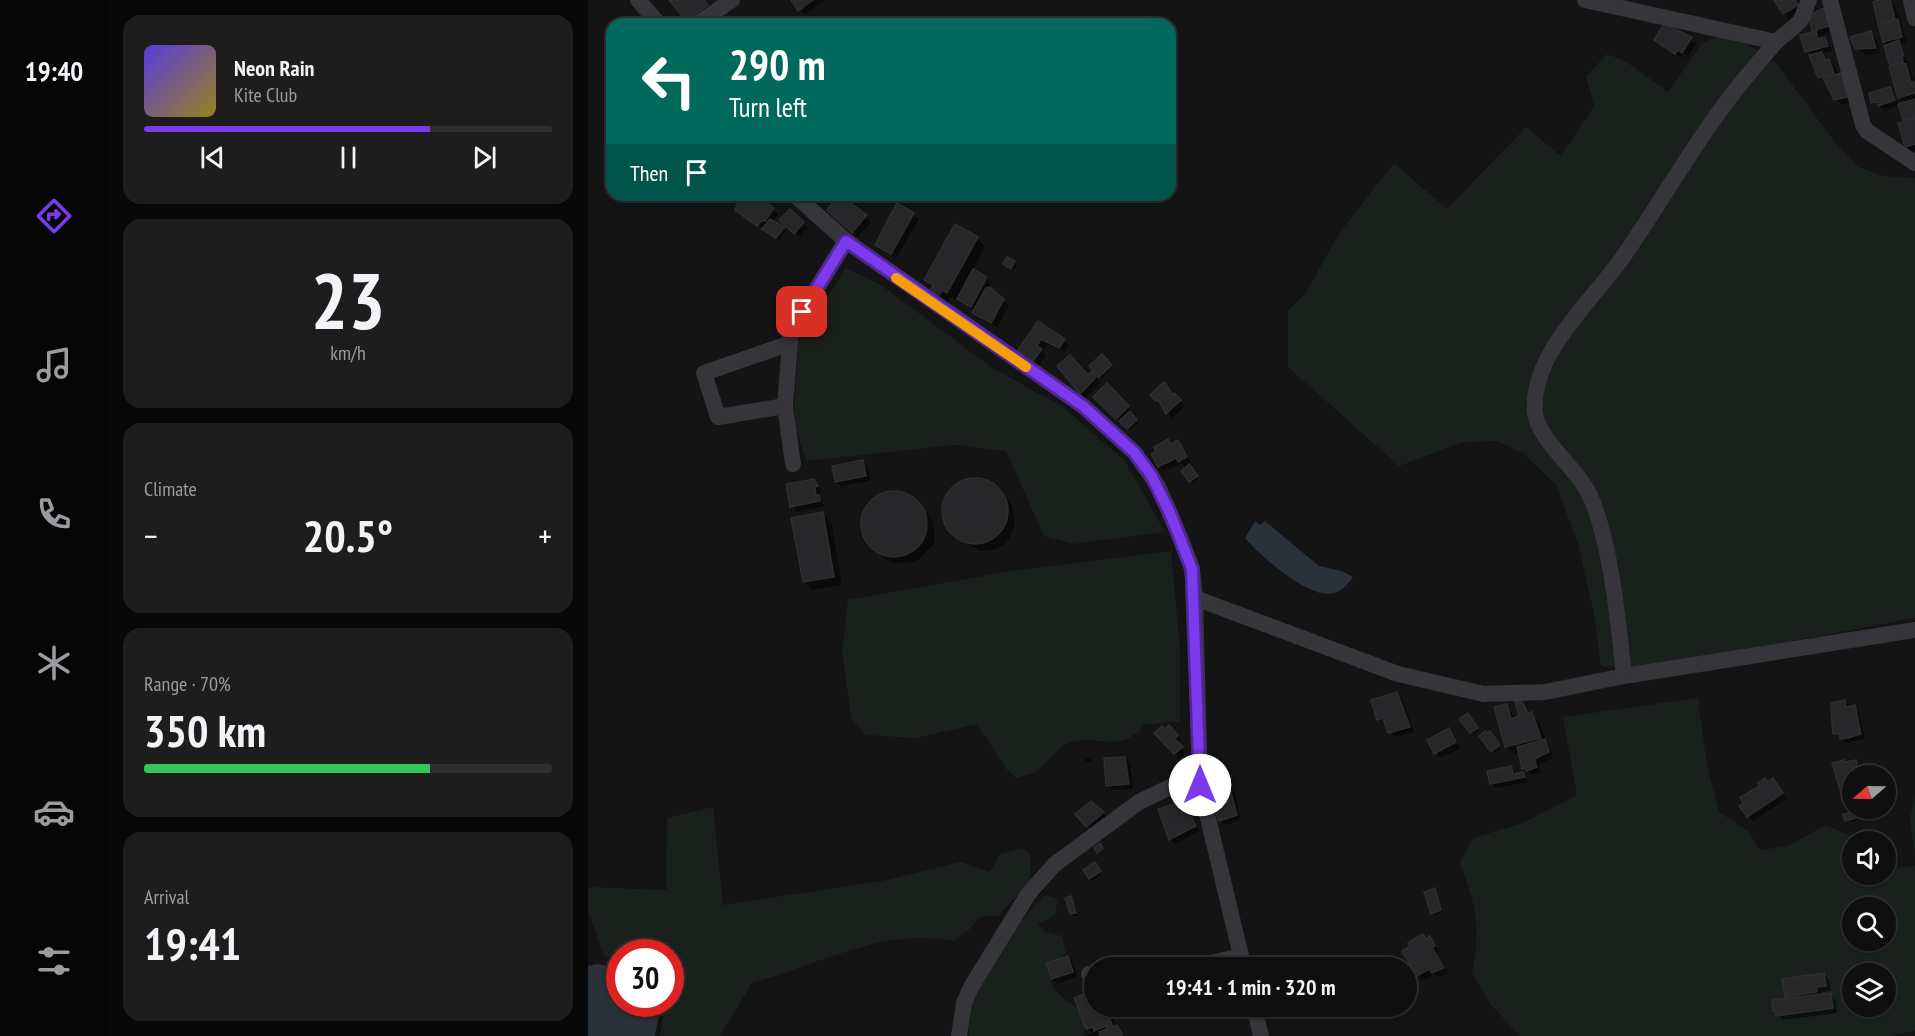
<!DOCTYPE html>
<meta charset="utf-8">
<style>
:root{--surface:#0f0f10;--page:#1d1d1e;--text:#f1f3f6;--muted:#9b9c9f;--line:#2f2f30;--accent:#7c3aed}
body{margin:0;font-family:"PT Sans Narrow",sans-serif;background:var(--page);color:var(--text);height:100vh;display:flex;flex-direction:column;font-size:22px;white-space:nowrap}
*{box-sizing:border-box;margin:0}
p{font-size:20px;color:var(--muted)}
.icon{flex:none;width:33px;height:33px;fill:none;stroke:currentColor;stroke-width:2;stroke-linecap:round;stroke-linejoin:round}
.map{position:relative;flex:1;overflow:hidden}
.sheet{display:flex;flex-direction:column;gap:15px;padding:15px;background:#080809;width:480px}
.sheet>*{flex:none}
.banner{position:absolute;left:18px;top:18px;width:570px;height:183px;border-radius:18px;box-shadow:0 2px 4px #0004,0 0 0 2px var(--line);background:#00695c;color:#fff;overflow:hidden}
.needle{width:39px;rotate:250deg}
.controls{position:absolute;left:1254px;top:765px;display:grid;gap:12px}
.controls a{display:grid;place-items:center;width:54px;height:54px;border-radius:50%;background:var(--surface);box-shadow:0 2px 4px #0004,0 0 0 2px var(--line);font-size:30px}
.speed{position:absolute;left:18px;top:939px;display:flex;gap:12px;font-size:30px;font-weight:700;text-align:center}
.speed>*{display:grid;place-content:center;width:78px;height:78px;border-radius:50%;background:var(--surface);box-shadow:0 2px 4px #0004,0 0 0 2px var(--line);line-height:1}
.speed .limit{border:9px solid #d22;background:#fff;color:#111}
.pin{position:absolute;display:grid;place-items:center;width:51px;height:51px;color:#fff;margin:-26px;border-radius:12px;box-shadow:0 3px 9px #0006}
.me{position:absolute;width:66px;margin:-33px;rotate:0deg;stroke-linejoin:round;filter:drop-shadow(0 0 4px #0008)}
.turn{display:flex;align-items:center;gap:21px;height:126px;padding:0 24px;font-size:27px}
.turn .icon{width:78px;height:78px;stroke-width:2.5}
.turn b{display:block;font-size:42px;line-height:51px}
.then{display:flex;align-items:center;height:57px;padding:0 24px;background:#0003;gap:12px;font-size:22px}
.big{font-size:45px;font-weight:800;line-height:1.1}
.sheet .tile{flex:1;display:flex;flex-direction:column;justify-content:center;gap:9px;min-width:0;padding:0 21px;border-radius:18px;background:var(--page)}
.sheet .dial{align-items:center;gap:0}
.dial b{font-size:78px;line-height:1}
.song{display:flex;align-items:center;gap:18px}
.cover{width:72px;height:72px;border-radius:9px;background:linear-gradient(135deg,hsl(250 70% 55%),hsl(50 70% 35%))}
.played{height:6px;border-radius:3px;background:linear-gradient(90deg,var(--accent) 70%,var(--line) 70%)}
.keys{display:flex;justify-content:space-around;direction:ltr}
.heat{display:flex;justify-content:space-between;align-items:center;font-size:33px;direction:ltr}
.charge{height:9px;border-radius:4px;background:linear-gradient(90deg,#34c759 70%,var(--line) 0)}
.trip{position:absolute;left:496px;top:957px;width:333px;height:60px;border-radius:30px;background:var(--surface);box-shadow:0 2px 4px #0004,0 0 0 2px var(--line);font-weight:800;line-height:60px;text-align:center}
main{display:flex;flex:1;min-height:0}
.tabs{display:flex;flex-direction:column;width:108px;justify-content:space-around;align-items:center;background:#060606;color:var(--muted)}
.tabs .icon{width:42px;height:42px}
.tabs .selected{color:var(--accent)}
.tabs b{font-size:27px;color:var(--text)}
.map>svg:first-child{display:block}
</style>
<main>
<nav class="tabs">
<b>19:40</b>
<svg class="icon selected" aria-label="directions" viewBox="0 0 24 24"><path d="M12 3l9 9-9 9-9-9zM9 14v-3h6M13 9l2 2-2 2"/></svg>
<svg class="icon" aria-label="music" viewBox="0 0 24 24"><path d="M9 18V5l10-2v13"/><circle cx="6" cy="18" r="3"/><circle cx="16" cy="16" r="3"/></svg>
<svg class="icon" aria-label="phone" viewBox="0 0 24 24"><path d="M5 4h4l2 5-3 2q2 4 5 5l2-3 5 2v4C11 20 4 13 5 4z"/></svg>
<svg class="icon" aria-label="climate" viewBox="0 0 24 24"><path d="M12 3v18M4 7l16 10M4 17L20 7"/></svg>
<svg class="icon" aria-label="car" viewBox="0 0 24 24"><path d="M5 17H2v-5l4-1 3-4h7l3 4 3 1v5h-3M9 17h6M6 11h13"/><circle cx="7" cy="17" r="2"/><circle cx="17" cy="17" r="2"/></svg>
<svg class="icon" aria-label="filters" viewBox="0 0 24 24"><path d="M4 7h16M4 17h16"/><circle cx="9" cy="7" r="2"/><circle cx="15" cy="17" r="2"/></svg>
</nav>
<section class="sheet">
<div class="tile">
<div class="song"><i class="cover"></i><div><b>Neon Rain</b><p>Kite Club</p></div></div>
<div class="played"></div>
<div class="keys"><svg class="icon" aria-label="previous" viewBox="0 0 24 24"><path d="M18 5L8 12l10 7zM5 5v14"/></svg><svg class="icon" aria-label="pause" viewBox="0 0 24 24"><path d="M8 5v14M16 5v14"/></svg><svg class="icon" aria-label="next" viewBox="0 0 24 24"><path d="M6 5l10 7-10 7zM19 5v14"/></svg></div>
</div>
<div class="tile dial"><b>23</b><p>km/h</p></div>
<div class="tile"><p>Climate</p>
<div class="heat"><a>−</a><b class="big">20.5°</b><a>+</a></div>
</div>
<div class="tile"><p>Range · 70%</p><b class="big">350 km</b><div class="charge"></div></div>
<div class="tile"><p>Arrival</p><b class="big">19:41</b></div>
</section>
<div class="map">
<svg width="1327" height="1036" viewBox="0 0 1327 1036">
<rect width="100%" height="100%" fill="#141415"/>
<g fill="#1a201b" fill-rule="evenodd">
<polygon points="1126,37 1153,40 1188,63 1246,141 1270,167 1295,176 1327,178 1327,618 1056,669 1013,666 1007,618 989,541 968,485 935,453 909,441 875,442 811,466 700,367 700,311 717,294 752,232 806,163 859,209 938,127 973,156 1006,106 998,76 1019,54 1037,61 1080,92 1113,45"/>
<polygon points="258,268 293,285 403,367 475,407 537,461 577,532 485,544 456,536 418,451 368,445 218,461 206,422 210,342"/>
<path d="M583,551L592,648V721L556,725C534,752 515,737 487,741C471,743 462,762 450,770C445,774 435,776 428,778L419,770L389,724L329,738L278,735L263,718L254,650L260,600L423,571Z"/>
<path d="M1110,698L1119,765L1131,812L1160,831L1172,850L1200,846L1238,825L1275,841L1264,842V874H1298V868L1327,866V1031L1302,1036H932L902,1004L884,972C893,923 888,908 872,862L885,838L935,823L989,795L975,717ZM1264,908H1298V940H1264ZM1264,974H1298V1006H1264Z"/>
<polygon points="1327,797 1327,857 1322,818"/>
<path d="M125,807L135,905L294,881L373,862L402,872L412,854L434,848L442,854L443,881L410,916L392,917L382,929L365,941C296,927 230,965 164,983L132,1036H72L77,1004H82V952H32L31,960L16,956L0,911V887L78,890L79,818Z"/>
<path d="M457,895L470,899L467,915L450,924L457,932L474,936L478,953L458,966C460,973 462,982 466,988C481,1008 503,1007 495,1036H381C381,1022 382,1008 387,994C397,963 434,918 457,895Z"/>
</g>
<g fill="#2b3138">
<path d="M667,521L672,525L677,521L731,566L754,571L765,577C759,585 753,592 743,594C719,597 672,556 657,538Z"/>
<polygon points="9,964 31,968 32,1004 73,1004 67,1036 0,1036 0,966"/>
</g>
<g fill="#0007">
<polygon points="83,0 116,0 124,10 104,24"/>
<polygon points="205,0 237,0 216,15"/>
<polygon points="1188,0 1207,0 1214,11 1201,19"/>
<polygon points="1302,1 1307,6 1314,26 1319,42 1313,44 1327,83 1327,150 1323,151 1318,146 1319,122 1312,105 1296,110 1285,102 1301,89 1311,105 1317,103 1311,97 1306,67 1303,63 1286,3"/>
<polygon points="1235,10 1245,31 1232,35 1233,40 1236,39 1241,44 1244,51 1232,54 1246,65 1264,102 1253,105 1239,81 1232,77 1214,36 1226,33 1222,20"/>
<polygon points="1077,26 1108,43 1100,57 1095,54 1093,58 1068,40"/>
<polygon points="1283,33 1288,38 1292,53 1278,55 1266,46 1263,38"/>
<polygon points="155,195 177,195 173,201 190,214 185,222 198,231 191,239 154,214"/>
<polygon points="310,205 331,219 308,258 289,245"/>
<polygon points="241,210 278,217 283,222 270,237"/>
<polygon points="202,211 220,228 212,237 193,220"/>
<polygon points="389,238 397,246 384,271 398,278 403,284 399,290 421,305 409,327 391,318 387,311 369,297 367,300 362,297 359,303 352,299 338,280"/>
<polygon points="420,259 429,265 426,270 419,266"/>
<polygon points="451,323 481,345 476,352 459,344 454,351 458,355 451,365 432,350"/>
<polygon points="514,356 525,368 514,378 503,366"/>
<polygon points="504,373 512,383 498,398 493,393"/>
<polygon points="576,384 597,406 584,418 564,395"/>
<polygon points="519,386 545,412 543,414 550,423 542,430 507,397"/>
<polygon points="580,441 584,445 590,442 595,447 603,463 600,465 611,478 605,483 595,471 599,468 593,463 576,471 571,466 570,451"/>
<polygon points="275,462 280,467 282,481 253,486 248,481"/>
<polygon points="390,479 406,485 420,500 425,507 427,524 421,539 415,545 408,549 392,551 371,539 362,531 355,515 361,492 374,482"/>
<polygon points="226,480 234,491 231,492 232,498 237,506 209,512 204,507"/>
<polygon points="302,493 318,495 332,505 345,521 347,537 345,545 328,562 304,563 290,553 277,537 277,512 287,499"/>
<polygon points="235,514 243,522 254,585 224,590 216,581"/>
<polygon points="808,694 814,699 826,732 806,737 798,724 791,719"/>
<polygon points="932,702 951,722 965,757 951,765 953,772 944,775 935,768 932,753 926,754 918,746 918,705 928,719 933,717"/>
<polygon points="1257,702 1271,712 1277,739 1258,743 1246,733"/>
<polygon points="882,717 891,730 885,735 874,719"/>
<polygon points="581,727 594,741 591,745 598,753 592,758 568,733"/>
<polygon points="861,730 872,748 853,758 847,753"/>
<polygon points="904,735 913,748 906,753 904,751"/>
<polygon points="501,758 504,761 504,763 497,761 497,759"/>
<polygon points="536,758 542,763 545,789 525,790 519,785"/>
<polygon points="1267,761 1272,767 1275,776 1264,776 1264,802 1262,803 1256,798"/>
<polygon points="923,767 929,775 935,773 941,782 908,788 903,783"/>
<polygon points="1185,780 1199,798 1165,821 1160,816"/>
<polygon points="636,783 647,795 653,820 637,825 632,820"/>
<polygon points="503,803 520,818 504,831 499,826"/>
<polygon points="594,804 612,831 587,844 582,839 572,810"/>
<polygon points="1278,808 1294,808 1281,813"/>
<polygon points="1273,811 1276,818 1261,822 1259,820"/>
<polygon points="509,866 514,874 504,881 497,870"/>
<polygon points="846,890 854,912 846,915 844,913"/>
<polygon points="483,898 490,915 486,916 484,914"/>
<polygon points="842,938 851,951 848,953 860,973 850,977 846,974 835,981 830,975 824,947"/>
<polygon points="480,958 485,963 489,977 469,984 464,978"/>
<polygon points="1236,974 1241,980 1243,991 1233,992 1233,996 1242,995 1248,1000 1249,1013 1195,1020 1190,1015 1187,1010 1202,1000 1198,996"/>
<polygon points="507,991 507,1006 526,1006 528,1012 524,1014 529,1028 537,1036 497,1036 504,1033 499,1029"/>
<polygon points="579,1006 600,1006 602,1015 586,1019"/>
</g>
<g fill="#272729" stroke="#2e2e31" stroke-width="1.5">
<polygon points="81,0 116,0 120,5 98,21"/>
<polygon points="203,0 225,0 210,11"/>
<polygon points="1186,0 1207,0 1210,5 1195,14"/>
<polygon points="1291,0 1302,0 1307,19 1290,23 1285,2"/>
<polygon points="1236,8 1241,26 1224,31 1221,15"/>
<polygon points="1310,19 1314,37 1295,42 1290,25"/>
<polygon points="1076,24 1104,37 1094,53 1090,50 1087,54 1066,40"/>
<polygon points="1228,31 1230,39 1237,37 1240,46 1217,52 1212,35"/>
<polygon points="1283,31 1288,48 1267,49 1262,37"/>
<polygon points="1311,40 1316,56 1314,56 1315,62 1304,65 1301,64 1296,46"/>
<polygon points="1234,52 1237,60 1241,59 1246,73 1230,78 1221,55"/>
<polygon points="1315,63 1318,64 1323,83 1327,82 1327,93 1310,98 1301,67"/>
<polygon points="1253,73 1259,97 1246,100 1235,78"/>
<polygon points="1302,87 1307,100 1290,106 1289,102 1283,103 1281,93"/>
<polygon points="1327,99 1327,117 1315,120 1310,104"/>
<polygon points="1327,118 1327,144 1317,147 1310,123"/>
<polygon points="153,195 169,195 186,208 177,221 173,221 169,226 147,210"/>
<polygon points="251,195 279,215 264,233 239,210"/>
<polygon points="309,203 326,213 303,254 287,245"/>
<polygon points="202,209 216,222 206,234 191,220"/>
<polygon points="182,219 197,227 188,238 174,229"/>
<polygon points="367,224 390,237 359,293 354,290 351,296 342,291 345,285 336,280"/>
<polygon points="419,257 427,261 423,269 415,264"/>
<polygon points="385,269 399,277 383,307 369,299"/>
<polygon points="401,287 416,299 403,323 384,313 398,288"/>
<polygon points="450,321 477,339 471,348 453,339 449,346 454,349 445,361 430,350"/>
<polygon points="514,354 524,365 511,377 501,366"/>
<polygon points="482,355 500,375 504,371 508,377 492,394 469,366"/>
<polygon points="576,382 585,395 587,393 593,400 578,414 570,400 568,401 562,395"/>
<polygon points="519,383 541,406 528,419 505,397"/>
<polygon points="542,411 549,420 539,429 531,421"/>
<polygon points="580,439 582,444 590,440 599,457 590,462 588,458 570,467 563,454 568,451 566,447"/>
<polygon points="275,460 278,476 247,482 244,466"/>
<polygon points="601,464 610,476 601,482 593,471"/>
<circle cx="387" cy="511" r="33"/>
<polygon points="226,479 230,486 227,487 228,495 231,495 232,501 202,507 198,484"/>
<circle cx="306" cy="524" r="33"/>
<polygon points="235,512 246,577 215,582 203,518"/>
<polygon points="809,692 822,727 800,733 795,718 789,720 783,700"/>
<polygon points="933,700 940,713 944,712 953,738 917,747 906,707 919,704 923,719 931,716 927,702"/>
<polygon points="1257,700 1258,707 1267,705 1273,734 1256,739 1252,739 1251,734 1245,734 1243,709 1243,703"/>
<polygon points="880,713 890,728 882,733 871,719"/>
<polygon points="581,725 590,735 587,739 595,747 586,754 566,733 574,726 577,729"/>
<polygon points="861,728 868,742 846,754 839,740"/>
<polygon points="897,731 899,733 902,731 912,745 903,752 891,736"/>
<polygon points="957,739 961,752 946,759 949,767 938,771 937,768 934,769 929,747"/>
<polygon points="537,757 541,784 518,786 516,758"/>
<polygon points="1256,760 1256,762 1268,760 1271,776 1264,776 1264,796 1255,799 1244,763"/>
<polygon points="923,766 925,774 935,772 937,777 902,784 899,771"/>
<polygon points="1177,778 1180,782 1185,778 1195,793 1159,817 1151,806 1155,804 1152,797 1172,786 1170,783"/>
<polygon points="636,781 639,790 642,789 649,815 631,821 619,787"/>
<polygon points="503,801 516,812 498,827 487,814"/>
<polygon points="594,802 608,826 581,840 570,809"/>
<polygon points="1274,810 1275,816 1257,821 1255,814"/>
<polygon points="512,843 515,848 509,853 506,847"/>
<polygon points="507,862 513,871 501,879 495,870"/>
<polygon points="847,888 853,910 843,914 836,892"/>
<polygon points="483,896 488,913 482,914 477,898"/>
<polygon points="835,934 838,939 842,936 847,946 844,947 856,968 844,973 841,969 829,976 814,951 822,946 820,943"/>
<polygon points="480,956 485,972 463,979 458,963"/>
<polygon points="1236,973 1238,986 1228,987 1229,992 1197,997 1194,979"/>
<polygon points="507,990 507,1006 517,1006 525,1027 529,1025 535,1036 512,1036 511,1032 519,1029 518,1026 506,1031 505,1027 498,1029 486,998"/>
<polygon points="1243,993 1245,1008 1188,1016 1188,1011 1185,1011 1184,1000"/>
<polygon points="577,1006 597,1006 598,1010 579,1014"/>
</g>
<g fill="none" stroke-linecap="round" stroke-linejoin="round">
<g stroke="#35353a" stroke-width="16">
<polyline points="50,0 71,24"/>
<polyline points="997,0 1188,42"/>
<polyline points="1242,0 1275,125 1279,131 1327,163"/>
<polyline points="1323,0 1327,18"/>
<polyline points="109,24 144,0"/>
<polyline points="207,195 258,241 495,406 546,452 570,486 592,537 604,569 607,598 810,674 896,694 957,692 1036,676 1327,630"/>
<polyline points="197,406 130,417 116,373 200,344"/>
<polyline points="205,464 197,406 203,330 258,241"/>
<polyline points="607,598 612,785 656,968"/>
<path d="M1036,676C1030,622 1024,548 1003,498C992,470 949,440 947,412C942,354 1006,299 1035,257C1074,201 1107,141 1150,87C1162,72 1175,57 1188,42C1195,35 1205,29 1212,21C1216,15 1218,6 1221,0"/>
<polyline points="602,968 653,956"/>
<polyline points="501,974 507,976"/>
<polyline points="666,1006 673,1036"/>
<polyline points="371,1036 376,1003 383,987 441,893 467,864 551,802 611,773"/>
</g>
</g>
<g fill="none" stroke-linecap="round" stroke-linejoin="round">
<g stroke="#51269a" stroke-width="15">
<polyline id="route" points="214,312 258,241 495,406 546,452 563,475 582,513 604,569 612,785"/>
</g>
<use href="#route" stroke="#7c3aed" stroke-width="10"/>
<polyline stroke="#f59e0b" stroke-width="10" points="308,278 438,367"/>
</g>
</svg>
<div class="controls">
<a><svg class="needle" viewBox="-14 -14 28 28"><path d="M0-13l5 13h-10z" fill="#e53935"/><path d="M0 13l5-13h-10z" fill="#9b9c9f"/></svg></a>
<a><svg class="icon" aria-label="sound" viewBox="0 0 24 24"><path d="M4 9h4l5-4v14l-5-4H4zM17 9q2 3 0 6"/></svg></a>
<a><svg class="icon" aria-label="search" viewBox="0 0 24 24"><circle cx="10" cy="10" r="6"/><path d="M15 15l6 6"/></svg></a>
<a><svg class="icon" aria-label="layers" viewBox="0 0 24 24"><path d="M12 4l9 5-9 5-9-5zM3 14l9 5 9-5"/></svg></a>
</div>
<div class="speed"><div class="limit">30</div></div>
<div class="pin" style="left:214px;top:312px;background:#d93025"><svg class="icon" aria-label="arrive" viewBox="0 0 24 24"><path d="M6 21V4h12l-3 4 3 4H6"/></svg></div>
<svg class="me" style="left:612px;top:785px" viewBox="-20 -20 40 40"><circle r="19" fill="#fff"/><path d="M0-13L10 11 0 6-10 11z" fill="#7c3aed"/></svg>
<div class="trip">19:41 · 1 min · 320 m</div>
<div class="banner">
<div class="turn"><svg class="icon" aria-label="left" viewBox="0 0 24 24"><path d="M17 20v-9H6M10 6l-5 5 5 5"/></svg><div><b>290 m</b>Turn left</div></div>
<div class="then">Then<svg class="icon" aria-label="arrive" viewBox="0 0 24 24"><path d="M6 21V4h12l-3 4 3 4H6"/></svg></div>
</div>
</div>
</main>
